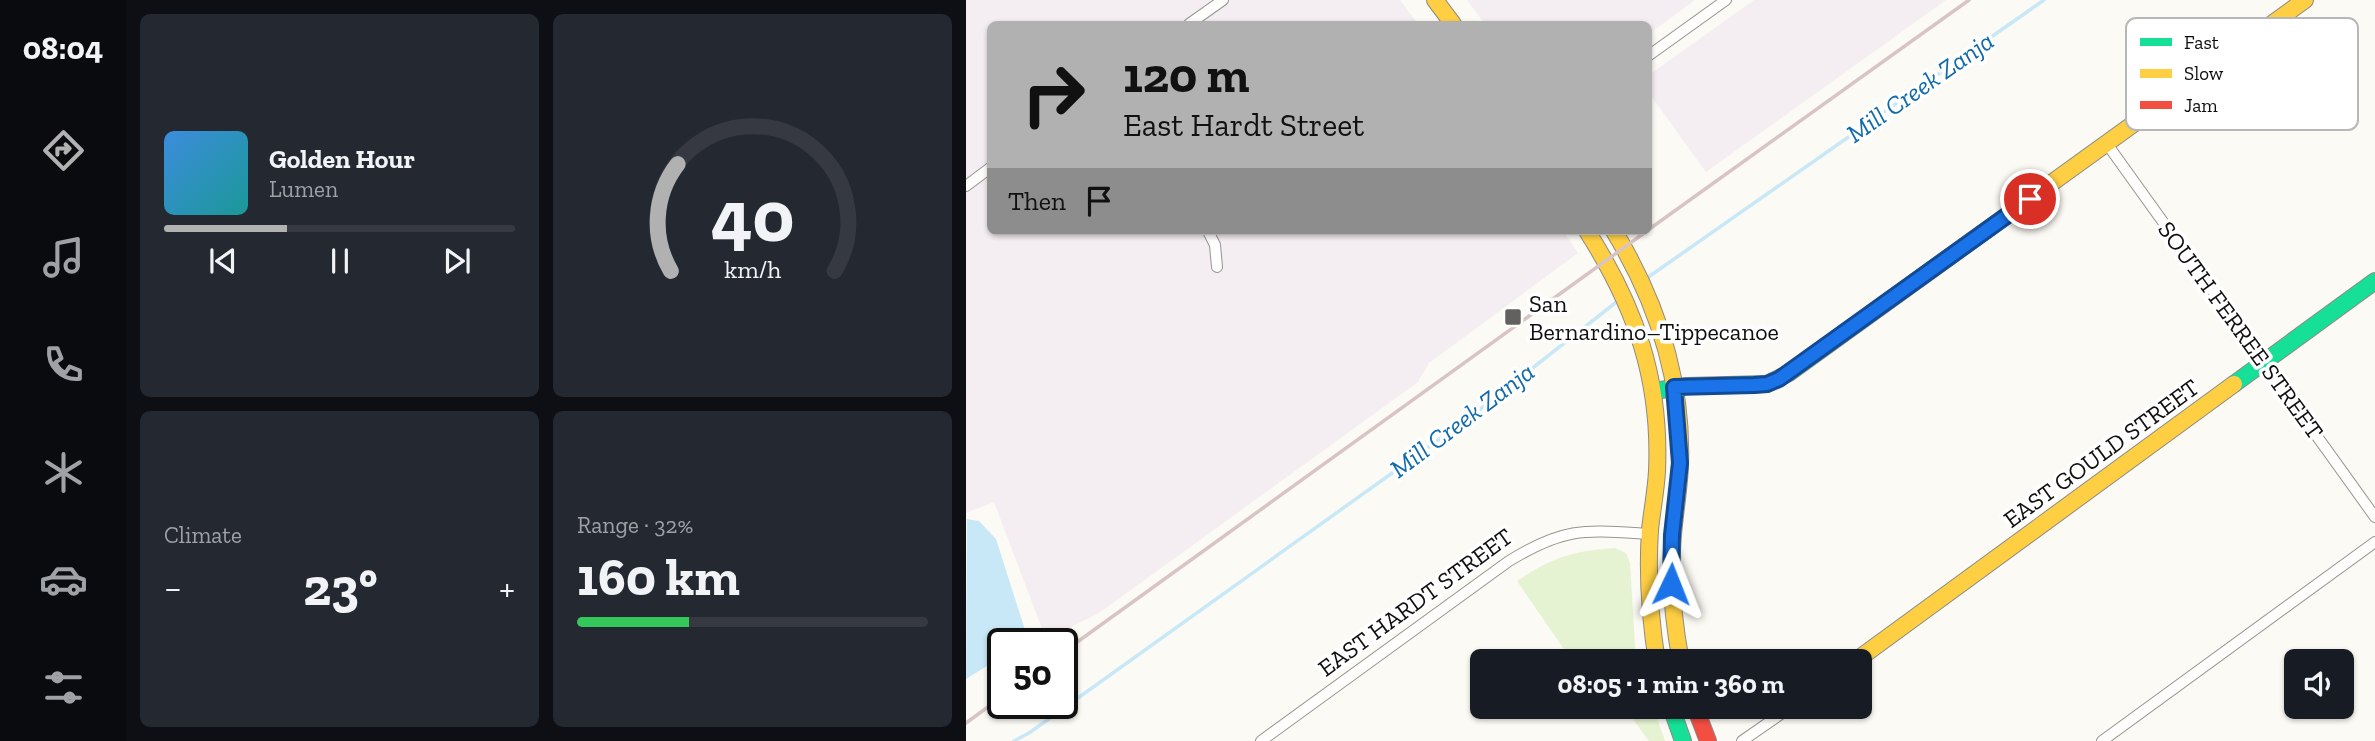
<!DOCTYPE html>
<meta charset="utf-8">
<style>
:root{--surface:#171b24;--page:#242831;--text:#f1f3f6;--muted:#9ea1a6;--line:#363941;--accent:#b1b1b2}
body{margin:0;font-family:"Zilla Slab",serif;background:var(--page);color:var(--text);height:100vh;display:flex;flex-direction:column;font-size:26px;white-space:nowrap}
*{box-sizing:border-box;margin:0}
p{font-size:23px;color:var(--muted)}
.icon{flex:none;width:38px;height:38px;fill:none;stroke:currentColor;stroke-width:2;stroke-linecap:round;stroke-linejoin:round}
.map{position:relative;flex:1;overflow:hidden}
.panel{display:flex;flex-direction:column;gap:14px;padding:14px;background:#0d0f14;width:840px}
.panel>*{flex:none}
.top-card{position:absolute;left:21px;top:21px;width:665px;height:214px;border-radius:10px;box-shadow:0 2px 5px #0004;background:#b1b1b2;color:#111;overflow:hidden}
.buttons{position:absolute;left:1318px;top:649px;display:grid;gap:14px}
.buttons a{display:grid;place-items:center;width:70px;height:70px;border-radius:10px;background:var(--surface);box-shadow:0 2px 5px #0004;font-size:35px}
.speed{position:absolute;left:21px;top:628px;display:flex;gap:14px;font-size:35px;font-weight:700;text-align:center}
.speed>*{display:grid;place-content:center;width:91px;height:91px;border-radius:50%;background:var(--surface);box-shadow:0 2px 5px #0004;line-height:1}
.speed .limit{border:4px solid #111;border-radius:10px;background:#fff;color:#111}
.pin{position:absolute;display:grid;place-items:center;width:60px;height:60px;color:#fff;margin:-30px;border:4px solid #fff;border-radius:50%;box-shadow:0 2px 7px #0007}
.me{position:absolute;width:77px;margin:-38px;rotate:2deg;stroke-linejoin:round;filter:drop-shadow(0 0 5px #0008)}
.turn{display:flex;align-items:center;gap:24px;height:147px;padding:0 21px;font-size:32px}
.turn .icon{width:91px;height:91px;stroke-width:2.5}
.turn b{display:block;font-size:49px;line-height:60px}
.then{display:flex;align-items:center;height:66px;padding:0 21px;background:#0003;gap:14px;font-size:26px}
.big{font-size:52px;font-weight:800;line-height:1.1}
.panel .tile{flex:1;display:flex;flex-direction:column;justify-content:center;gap:10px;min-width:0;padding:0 24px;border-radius:10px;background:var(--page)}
.panel .dial{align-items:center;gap:0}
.dial svg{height:182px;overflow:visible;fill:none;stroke:var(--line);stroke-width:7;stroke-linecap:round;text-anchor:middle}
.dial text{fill:var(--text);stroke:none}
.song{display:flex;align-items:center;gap:21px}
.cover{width:84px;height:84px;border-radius:10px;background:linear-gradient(135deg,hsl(210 70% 55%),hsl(180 70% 35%))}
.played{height:7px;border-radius:4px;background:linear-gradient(90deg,var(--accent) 35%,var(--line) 35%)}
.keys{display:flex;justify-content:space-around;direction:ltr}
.heat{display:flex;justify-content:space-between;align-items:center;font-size:38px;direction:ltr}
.charge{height:10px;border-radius:5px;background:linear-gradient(90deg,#34c759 32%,var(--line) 0)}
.panel .tiles{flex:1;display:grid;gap:14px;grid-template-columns:repeat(2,1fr)}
.trip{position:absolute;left:504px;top:649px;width:402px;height:70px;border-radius:10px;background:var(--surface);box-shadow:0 2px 5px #0004;font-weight:800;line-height:70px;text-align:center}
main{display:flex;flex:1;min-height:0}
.tab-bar{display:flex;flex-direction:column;width:126px;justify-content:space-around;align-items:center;background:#090b0e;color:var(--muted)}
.tab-bar .icon{width:49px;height:49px}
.tab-bar .selected{color:var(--accent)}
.tab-bar b{font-size:32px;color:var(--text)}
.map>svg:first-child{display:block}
</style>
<main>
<nav class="tab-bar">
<b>08:04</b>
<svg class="icon selected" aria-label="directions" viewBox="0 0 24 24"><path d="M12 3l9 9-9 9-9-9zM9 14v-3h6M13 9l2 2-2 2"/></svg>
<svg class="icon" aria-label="music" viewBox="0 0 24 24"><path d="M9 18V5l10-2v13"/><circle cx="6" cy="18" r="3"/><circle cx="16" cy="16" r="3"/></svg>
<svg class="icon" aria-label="phone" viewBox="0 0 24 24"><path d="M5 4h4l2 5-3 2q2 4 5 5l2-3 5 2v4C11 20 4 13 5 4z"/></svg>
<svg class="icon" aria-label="climate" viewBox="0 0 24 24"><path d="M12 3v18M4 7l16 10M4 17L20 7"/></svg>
<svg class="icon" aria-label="car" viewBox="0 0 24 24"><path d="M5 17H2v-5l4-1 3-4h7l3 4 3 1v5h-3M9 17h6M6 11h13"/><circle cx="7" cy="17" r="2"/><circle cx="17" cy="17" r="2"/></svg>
<svg class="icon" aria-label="filters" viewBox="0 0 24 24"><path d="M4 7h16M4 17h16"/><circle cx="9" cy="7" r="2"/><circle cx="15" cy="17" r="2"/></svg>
</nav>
<section class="panel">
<div class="tiles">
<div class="tile">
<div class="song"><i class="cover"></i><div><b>Golden Hour</b><p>Lumen</p></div></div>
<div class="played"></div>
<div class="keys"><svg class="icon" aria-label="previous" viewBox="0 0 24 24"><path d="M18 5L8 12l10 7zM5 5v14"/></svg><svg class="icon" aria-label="pause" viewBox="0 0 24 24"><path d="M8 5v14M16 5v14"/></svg><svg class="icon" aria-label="next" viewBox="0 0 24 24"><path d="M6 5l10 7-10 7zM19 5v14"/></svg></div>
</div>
<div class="tile dial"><svg viewBox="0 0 100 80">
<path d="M14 69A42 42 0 1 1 86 69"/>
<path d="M14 69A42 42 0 0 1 17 22" stroke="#b1b1b2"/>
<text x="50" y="56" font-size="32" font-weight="700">40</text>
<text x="50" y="72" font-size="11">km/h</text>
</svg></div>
<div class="tile"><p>Climate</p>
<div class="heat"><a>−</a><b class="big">23°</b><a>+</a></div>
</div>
<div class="tile"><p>Range · 32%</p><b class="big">160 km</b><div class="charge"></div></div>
</div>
</section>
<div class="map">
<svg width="1409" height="741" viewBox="0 0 1409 741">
<rect width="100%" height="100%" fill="#fcfaf4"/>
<g fill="#f4edf1">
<polygon points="0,0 434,0 452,24 24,24 24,231 597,231 612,253 463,363 452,382 133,613 80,639 28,502 0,513"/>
<polygon points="501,0 729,0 683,34 682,24 519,24"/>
<polygon points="788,0 980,0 740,172 683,93 683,75"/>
</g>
<g fill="#e6f3d2">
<path d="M649,548L660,553L664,563L670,661H606L551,581C587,557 606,551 649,548Z"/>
<polygon points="638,707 687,707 699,741 683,741 664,715"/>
</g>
<polygon fill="#c8e8f8" points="1,519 13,521 30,539 60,633 56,643 37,644 37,656 0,679"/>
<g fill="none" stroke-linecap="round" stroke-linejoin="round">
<g stroke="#c8e8f8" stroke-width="3.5">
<polyline points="681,278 1078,0"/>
<polyline points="48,741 63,733 503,418 653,300"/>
</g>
<g stroke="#969592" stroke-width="12">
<g id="street">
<polyline points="223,24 257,0"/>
<polyline points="682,56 760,0"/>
<polyline points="1141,144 1409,517"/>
<polyline points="0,186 24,168"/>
<polyline points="242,231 249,245 251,267"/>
<path d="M295,741L543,561C600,526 620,530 684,534"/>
<polyline points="776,741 825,707"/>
<polyline points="1136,741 1409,542"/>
</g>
</g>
<g stroke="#8c8b89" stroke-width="18">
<g id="fast">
<polyline points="1268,384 1409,281"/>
<polyline points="688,391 721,386 801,384 823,373 1069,195"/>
<polyline points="705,707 717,741"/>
</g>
</g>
<g stroke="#8c8b89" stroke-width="18">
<g id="slow">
<polyline points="469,0 487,24"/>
<polyline points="1069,195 1339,0"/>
<path d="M621,231C670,308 695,380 691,471C690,491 686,510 684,530C681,574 684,618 691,662"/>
<path d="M648,231C691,302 717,381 714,465C713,493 707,522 706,550C704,588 708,625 715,662"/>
<polyline points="888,662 1268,384"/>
</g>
</g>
<g stroke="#8c8b89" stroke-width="18">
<polyline id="jam" points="729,707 742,741"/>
</g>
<use href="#street" stroke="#fffefd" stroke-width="10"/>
<use href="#fast" stroke="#16e098" stroke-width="16"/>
<use href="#slow" stroke="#ffcf43" stroke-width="16"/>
<use href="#jam" stroke="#f24e42" stroke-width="16"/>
<g stroke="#d9c4c4" stroke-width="3.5">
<polyline points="682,230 1003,0"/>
<polyline points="96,653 681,231"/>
<polyline points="0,723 37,696"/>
</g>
</g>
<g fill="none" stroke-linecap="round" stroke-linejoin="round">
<g stroke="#114b97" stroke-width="18">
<polyline id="route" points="705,584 706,535 714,463 708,387 788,385 801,384 813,379 1064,199"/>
</g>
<use href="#route" stroke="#1a73e8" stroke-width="12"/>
</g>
<rect fill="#62615f" stroke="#fff" stroke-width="2.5" x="538" y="308" width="18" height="18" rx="3.5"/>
<g text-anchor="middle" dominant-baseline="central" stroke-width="7" stroke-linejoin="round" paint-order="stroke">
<g font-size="24" fill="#0f0f0f" stroke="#fff" text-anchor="start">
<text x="563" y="303">San<tspan x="563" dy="28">Bernardino–Tippecanoe</tspan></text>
</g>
<g font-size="24" fill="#0f0f0f" stroke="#fff">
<text transform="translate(1275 330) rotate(54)">SOUTH FERREE STREET</text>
<text transform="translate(1135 453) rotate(-36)">EAST GOULD STREET</text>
<text transform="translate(449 602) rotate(-36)">EAST HARDT STREET</text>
</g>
<g font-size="26" font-style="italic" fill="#0f69aa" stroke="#fff">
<text transform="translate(954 87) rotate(-35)">Mill Creek Zanja</text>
<text transform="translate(496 420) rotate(-37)">Mill Creek Zanja</text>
</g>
</g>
<rect x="1160" y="18" width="232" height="112" rx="10" fill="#fff" stroke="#b7b7b7" stroke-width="2"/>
<rect x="1174" y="38" width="32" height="8" fill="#16e098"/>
<rect x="1174" y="69" width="32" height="9" fill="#ffcf43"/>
<rect x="1174" y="101" width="32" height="8" fill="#f24e42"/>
<g font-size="19" fill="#0f0f0f">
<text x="1218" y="49">Fast</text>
<text x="1218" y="80">Slow</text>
<text x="1218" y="112">Jam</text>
</g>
</svg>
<div class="buttons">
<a><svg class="icon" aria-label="sound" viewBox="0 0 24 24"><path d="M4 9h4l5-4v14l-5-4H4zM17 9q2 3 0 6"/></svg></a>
</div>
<div class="speed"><div class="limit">50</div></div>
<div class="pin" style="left:1064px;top:199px;background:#d93025"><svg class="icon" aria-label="arrive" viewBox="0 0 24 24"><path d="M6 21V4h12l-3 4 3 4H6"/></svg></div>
<svg class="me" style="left:705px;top:584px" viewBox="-20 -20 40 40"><path d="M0-17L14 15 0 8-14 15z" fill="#1a73e8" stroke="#fff" stroke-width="4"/></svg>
<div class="trip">08:05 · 1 min · 360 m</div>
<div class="top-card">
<div class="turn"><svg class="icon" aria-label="right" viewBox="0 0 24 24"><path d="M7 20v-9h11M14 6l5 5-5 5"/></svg><div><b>120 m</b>East Hardt Street</div></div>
<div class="then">Then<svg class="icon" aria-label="arrive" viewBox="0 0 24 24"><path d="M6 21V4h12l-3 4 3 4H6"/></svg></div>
</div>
</div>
</main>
